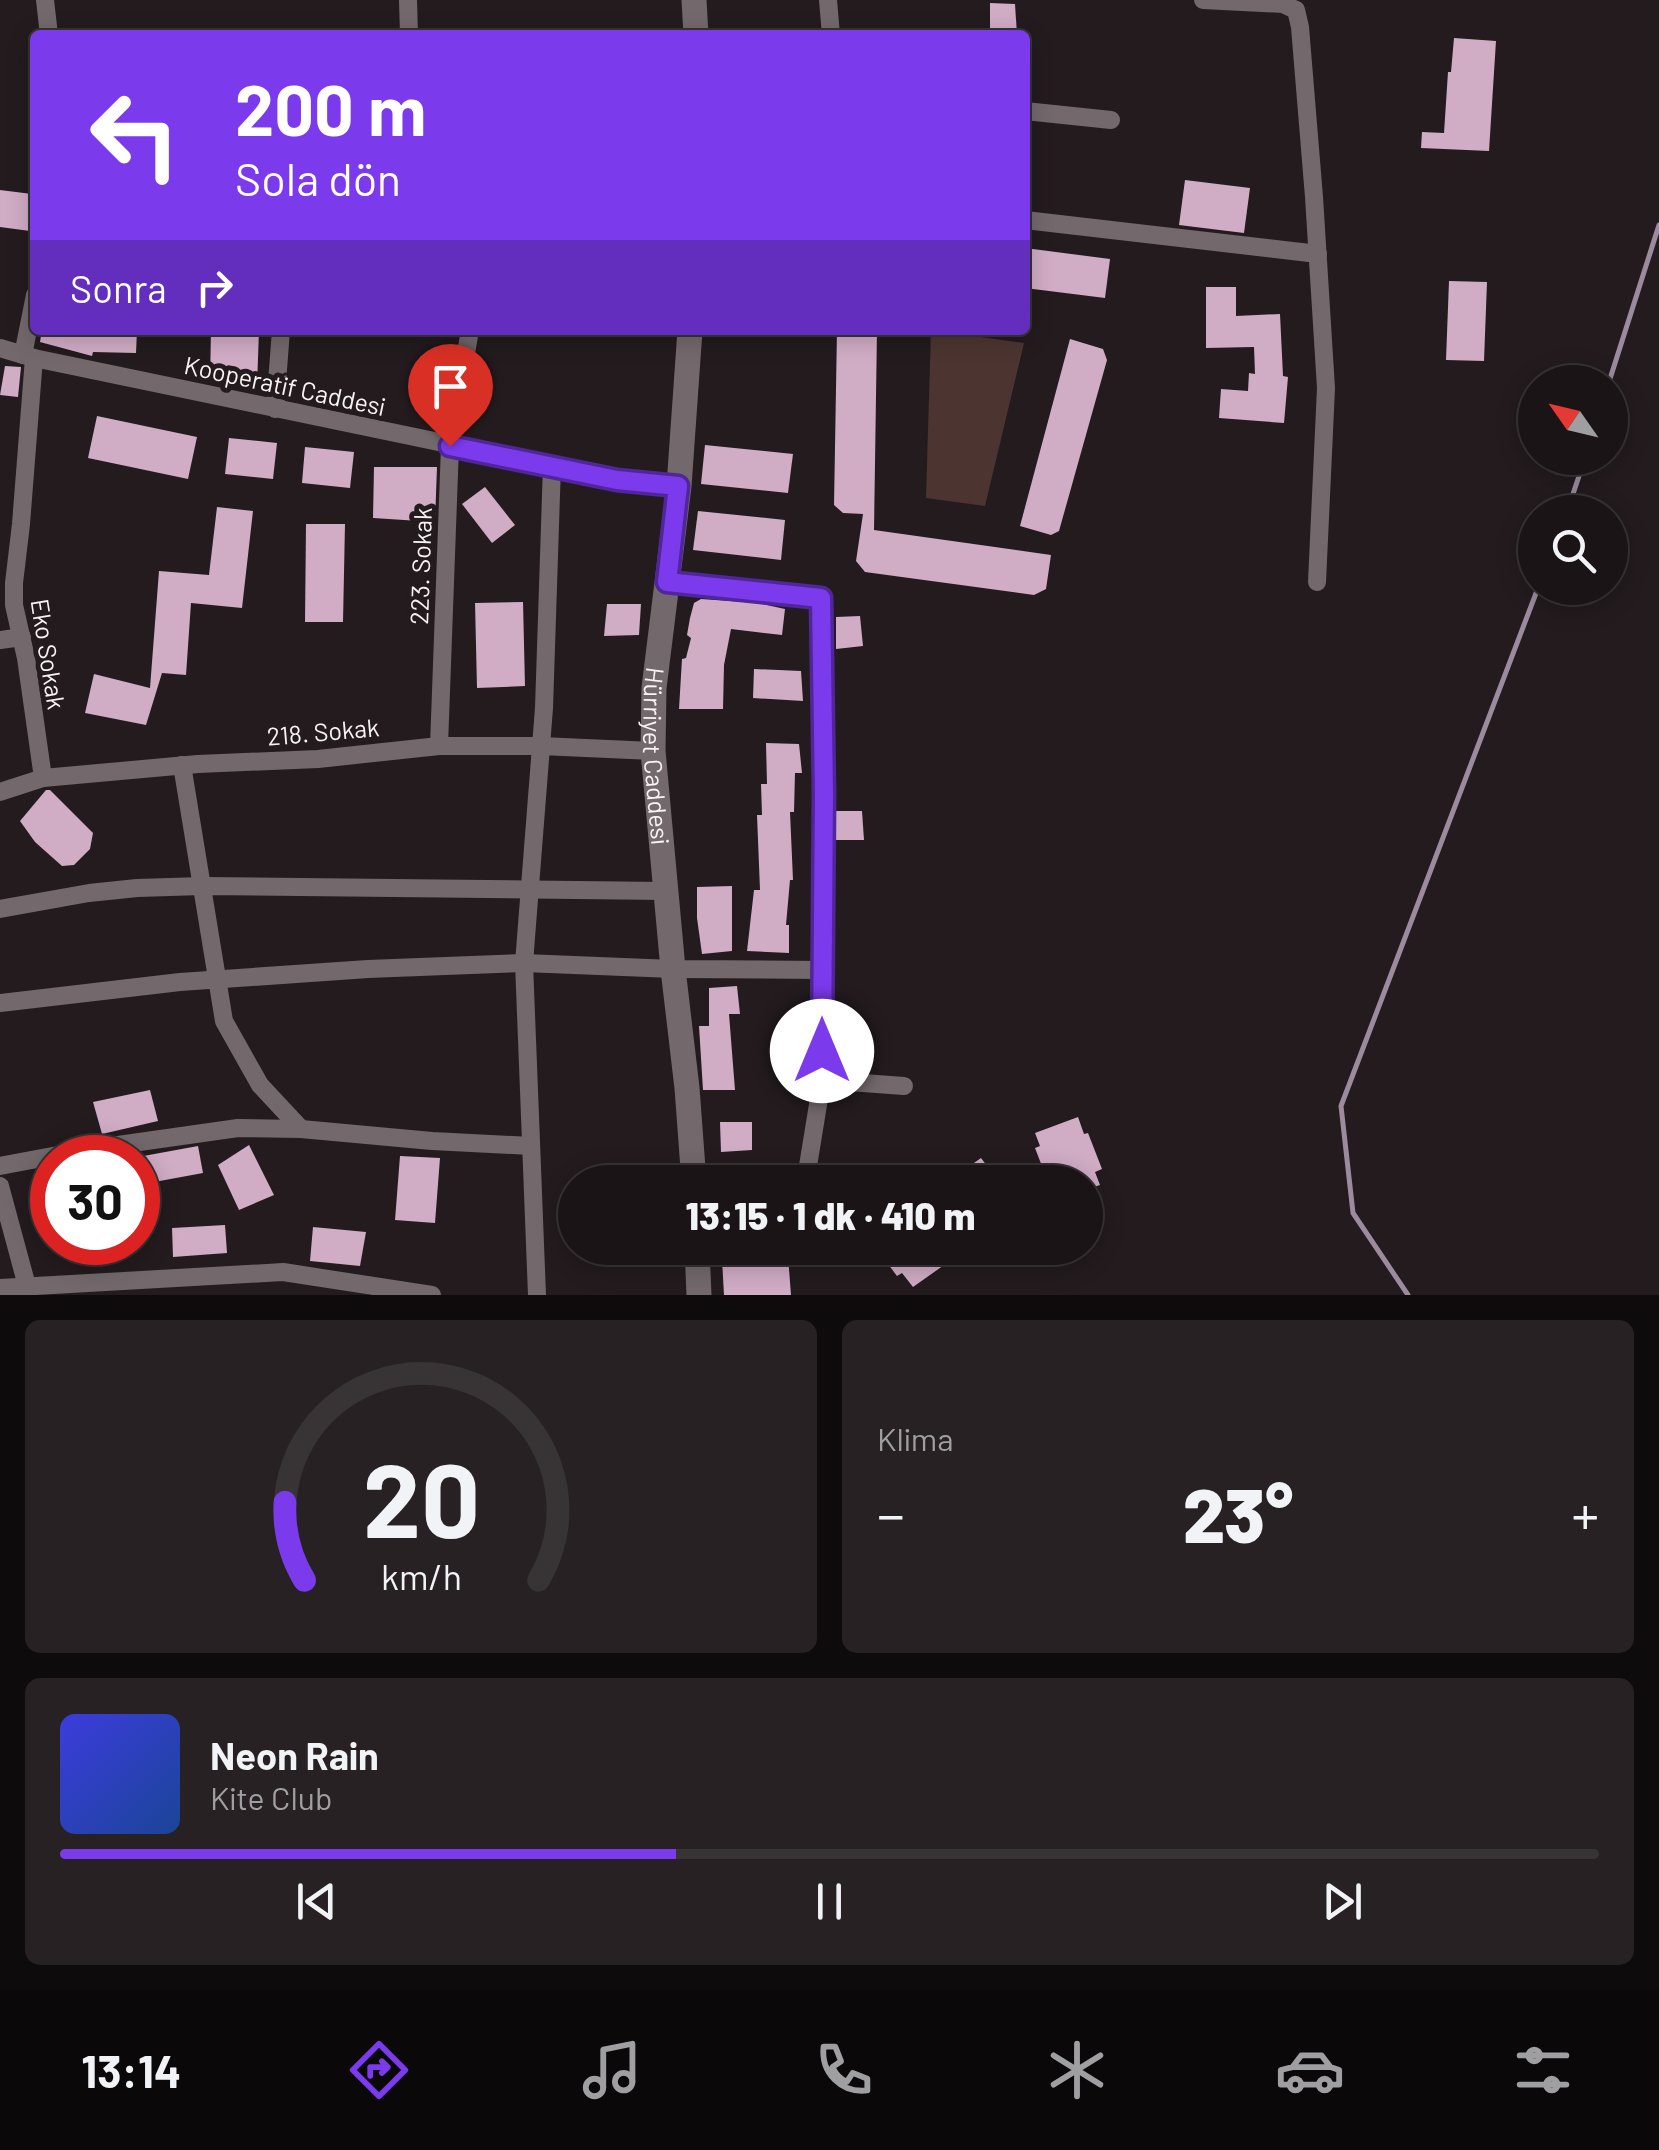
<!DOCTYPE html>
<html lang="tr">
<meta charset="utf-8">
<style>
:root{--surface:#1a1416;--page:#272123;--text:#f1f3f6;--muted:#9f9ea1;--line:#383335;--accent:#7c3aed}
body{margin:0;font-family:Barlow,sans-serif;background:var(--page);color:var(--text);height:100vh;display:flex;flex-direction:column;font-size:38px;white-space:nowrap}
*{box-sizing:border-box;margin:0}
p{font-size:32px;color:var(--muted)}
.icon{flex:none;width:55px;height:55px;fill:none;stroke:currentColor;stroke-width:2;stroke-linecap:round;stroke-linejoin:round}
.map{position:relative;height:1295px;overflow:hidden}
.drawer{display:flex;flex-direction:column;gap:25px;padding:25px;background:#0e0b0c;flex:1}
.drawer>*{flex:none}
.banner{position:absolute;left:30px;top:30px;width:1000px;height:305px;border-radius:10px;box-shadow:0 5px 25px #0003,0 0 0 2px var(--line);background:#7c3aed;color:#fff;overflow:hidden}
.needle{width:65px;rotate:304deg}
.tools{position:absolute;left:1518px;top:365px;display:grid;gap:20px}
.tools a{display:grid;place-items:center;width:110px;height:110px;border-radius:50%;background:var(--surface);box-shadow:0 5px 25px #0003,0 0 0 2px var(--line);font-size:50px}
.speed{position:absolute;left:30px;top:1135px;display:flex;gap:20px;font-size:50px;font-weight:700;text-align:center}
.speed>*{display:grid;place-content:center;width:130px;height:130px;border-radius:50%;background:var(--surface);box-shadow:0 5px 25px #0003,0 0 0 2px var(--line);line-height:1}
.speed .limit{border:15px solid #d22;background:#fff;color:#111}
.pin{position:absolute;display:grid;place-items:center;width:85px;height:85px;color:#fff;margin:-102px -42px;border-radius:50% 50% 50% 0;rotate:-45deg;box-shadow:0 0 10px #0007}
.pin .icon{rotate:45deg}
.me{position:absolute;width:110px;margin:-55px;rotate:0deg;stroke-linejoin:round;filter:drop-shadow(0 0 8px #0008)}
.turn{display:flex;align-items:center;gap:35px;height:210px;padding:0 40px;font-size:45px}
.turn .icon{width:130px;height:130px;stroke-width:2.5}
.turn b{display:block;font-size:70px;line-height:85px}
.then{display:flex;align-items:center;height:95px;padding:0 40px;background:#0003;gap:20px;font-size:38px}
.big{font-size:75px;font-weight:800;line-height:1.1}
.drawer .card{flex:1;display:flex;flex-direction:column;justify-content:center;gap:15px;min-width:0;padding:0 35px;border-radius:15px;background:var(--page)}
.drawer .dial{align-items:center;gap:0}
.dial svg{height:260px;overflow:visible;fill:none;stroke:var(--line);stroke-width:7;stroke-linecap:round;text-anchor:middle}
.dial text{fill:var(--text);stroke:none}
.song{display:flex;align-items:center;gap:30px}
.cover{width:120px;height:120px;border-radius:15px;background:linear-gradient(135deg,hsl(240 70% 55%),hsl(220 70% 35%))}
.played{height:10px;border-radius:5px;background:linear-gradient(90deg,var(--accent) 40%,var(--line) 40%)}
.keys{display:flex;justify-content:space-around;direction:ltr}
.heat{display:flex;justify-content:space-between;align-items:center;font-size:55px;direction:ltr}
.drawer .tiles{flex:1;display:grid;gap:25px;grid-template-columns:1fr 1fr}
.card:last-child{grid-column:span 2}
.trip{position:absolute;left:558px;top:1165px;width:545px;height:100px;border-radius:50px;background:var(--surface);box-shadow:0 5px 25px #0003,0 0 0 2px var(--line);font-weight:800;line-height:100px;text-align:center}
.tabs{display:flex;height:160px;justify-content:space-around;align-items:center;background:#0a0809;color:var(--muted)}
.tabs .icon{width:70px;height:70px}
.tabs .on{color:var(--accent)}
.tabs b{font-size:45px;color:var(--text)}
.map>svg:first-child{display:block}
</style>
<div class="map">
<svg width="1659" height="1295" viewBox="0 0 1659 1295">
<rect width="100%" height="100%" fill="#231b1e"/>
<polygon fill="#4c3530" points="931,330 1024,343 985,506 926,498"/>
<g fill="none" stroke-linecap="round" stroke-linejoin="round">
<g stroke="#9c8b9f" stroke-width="5">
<polyline points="1609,382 1659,225"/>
<polyline points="1567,512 1585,458"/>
<polyline points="1408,1295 1353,1213 1341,1106 1538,588"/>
</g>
</g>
<g fill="#d0acc5">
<polygon points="990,3 1015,4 1017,35 990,35"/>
<polygon points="1454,38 1496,41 1489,151 1421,148 1422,132 1444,133 1448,72 1451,72"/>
<polygon points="1185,180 1250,188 1244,233 1179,225"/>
<polygon points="0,190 32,194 30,231 0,227"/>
<polygon points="1025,248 1110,259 1105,298 1025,288"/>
<polygon points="1449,281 1487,282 1484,361 1446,360"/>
<polygon points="1206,287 1236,287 1236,316 1280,314 1283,376 1288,377 1284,423 1219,418 1221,389 1248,391 1249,373 1255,374 1254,347 1206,348"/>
<polygon points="42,330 137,330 136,353 93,352 92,356 40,342"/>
<polygon points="211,330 259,330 257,386 226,385 210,382"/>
<polygon points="837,330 877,330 874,530 1051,555 1046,589 1034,595 865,572 856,561 863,514 843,513 834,505"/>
<polygon points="1070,339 1103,349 1107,360 1059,531 1051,535 1020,526"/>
<polygon points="5,366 21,367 18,397 0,395"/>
<polygon points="97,416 197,437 188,479 88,458"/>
<polygon points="229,438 277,443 273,479 225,474"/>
<polygon points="705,445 793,454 788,493 701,484"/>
<polygon points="305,447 354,452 350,488 302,483"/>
<polygon points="374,467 437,467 435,522 373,518"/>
<polygon points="485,487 515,525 492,543 462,504"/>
<polygon points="217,507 253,511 242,608 191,603 186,675 162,673 146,725 85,713 94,674 150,688 159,571 209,575"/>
<polygon points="698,511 785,520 781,560 693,550"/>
<polygon points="306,524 345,524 343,622 305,622"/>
<polygon points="701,599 758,603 785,609 782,635 731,629 724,665 723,709 679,709 682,659 686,658 691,638 687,635 690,618 694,603"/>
<polygon points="523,602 525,686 477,688 475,603"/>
<polygon points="607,604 641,604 639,635 604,636"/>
<polygon points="860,616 863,646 836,649 836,617"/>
<polygon points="754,669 801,671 803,701 753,698"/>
<polygon points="766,743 799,744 802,773 795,773 794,812 790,812 793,880 790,880 786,925 789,925 789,953 747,951 754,890 760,890 757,815 762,815 761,784 767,784"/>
<polygon points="46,790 50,790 93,833 90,849 74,865 62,866 35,842 20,821"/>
<polygon points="836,811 862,811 864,840 836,840"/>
<polygon points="732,886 732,951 702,954 697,918 697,887"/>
<polygon points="737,986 740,1014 729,1014 735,1090 703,1090 699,1026 709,1026 709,988"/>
<polygon points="150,1090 158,1121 102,1134 93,1102"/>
<polygon points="1078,1117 1084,1134 1088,1133 1102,1169 1095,1172 1100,1185 1085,1190 1085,1182 1048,1182 1035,1148 1040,1146 1035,1133"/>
<polygon points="720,1122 752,1122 752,1150 721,1152"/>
<polygon points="249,1145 274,1195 239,1210 218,1165"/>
<polygon points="198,1146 203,1173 138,1185 138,1157"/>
<polygon points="400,1156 440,1158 435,1223 395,1220"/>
<polygon points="981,1158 999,1182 947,1182"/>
<polygon points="225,1225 227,1253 173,1257 172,1228"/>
<polygon points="313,1227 366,1232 360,1266 310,1261"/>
<polygon points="876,1248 936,1248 947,1263 913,1287 902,1273 897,1276"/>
<polygon points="788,1256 791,1295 724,1295 722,1259"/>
</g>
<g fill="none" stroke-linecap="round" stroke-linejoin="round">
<g stroke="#73696c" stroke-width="18">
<polyline points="45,0 49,35"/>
<polyline points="408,0 409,35"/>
<polyline points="828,0 831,35"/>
<polyline points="1203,0 1283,4 1296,10 1300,27 1314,197 1326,388 1317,582"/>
<polyline points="1025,111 1111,120"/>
<polyline points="1025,220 1318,254"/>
<polyline points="0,348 34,358 617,479 679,486"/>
<polyline points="23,355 35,295"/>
<polyline points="34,358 21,524 14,583 14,605 26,658 43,778"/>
<polyline points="275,409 281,330"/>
<polyline points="667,582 821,597 824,795 822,1080 808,1166"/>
<polyline points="0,640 22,637"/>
<polyline points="439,746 450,446 470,330"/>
<polyline points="182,765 224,1021 260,1085 301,1129"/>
<polyline points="0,792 43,778 198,764 318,759 439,746 541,746 653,751"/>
<polyline points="0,909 89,893 137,888 203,886 666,891"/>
<polyline points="0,1003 180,982 368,969 524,963 673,969 822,970"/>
<polyline points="822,1080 904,1086"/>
<polyline points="0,1166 90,1149 238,1128 301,1129 432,1141 531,1146"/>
<polyline points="0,1186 27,1286"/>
<polyline points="0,1288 283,1272 432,1295"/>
<polyline points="537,1295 524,963 544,708 552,465"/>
</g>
<g stroke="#73696c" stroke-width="25">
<polyline points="694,0 696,35"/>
<path id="s1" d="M690,330L679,486L654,688L653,751L673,969L687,1088L694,1182"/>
<polyline points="697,1248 699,1295"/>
</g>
</g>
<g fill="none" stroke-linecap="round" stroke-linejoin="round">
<g stroke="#51269a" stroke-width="25">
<polyline id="route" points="450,446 617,480 678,486 667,582 821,598 824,794 822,1051"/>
</g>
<use href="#route" stroke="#7c3aed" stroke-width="18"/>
</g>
<g text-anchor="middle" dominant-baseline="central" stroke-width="10" stroke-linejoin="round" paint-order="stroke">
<g font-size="25" fill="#f8f3f4" stroke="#231b1e">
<text transform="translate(285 385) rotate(12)">Kooperatif Caddesi</text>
<text transform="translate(420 566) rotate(-88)">223. Sokak</text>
<text transform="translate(49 654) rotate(81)">Eko Sokak</text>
<text transform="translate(323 731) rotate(-5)">218. Sokak</text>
<text stroke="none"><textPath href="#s1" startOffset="428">Hürriyet Caddesi</textPath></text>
</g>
</g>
</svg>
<div class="tools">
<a><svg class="needle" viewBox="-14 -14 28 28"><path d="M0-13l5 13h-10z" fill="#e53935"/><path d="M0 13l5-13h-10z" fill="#9f9ea1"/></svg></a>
<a><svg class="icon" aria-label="search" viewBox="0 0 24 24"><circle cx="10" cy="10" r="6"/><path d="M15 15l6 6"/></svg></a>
</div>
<div class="speed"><div class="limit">30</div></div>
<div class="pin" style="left:450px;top:446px;background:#d93025"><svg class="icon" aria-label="arrive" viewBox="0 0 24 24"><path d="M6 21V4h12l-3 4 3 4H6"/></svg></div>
<svg class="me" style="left:822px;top:1051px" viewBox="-20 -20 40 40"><circle r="19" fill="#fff"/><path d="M0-13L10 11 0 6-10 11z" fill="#7c3aed"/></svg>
<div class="trip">13:15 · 1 dk · 410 m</div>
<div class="banner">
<div class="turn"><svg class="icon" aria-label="left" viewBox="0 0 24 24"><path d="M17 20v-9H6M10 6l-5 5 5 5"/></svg><div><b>200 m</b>Sola dön</div></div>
<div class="then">Sonra<svg class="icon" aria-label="right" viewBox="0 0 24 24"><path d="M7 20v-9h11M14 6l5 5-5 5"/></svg></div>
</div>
</div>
<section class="drawer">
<div class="tiles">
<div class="card dial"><svg viewBox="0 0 100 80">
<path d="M14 69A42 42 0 1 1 86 69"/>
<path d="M14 69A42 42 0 0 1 8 45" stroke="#7c3aed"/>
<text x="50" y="56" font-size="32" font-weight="700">20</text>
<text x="50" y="72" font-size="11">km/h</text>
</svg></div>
<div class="card"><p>Klima</p>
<div class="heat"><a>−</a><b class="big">23°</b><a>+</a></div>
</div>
<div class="card">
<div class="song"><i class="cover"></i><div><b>Neon Rain</b><p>Kite Club</p></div></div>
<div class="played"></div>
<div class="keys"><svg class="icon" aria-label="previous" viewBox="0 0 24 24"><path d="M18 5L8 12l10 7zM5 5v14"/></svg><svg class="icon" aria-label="pause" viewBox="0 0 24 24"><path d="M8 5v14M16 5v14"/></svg><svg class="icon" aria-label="next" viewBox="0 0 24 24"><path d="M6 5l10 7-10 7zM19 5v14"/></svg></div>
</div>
</div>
</section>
<nav class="tabs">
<b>13:14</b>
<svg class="icon on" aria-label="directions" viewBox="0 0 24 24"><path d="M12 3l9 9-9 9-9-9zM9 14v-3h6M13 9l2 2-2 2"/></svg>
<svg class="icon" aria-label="music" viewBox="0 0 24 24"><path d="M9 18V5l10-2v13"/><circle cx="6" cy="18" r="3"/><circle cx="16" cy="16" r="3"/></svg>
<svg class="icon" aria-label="phone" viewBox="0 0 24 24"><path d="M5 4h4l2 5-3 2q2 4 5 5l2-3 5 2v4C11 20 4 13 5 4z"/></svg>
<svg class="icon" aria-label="climate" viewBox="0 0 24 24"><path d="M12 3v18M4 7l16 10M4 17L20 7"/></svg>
<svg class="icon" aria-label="car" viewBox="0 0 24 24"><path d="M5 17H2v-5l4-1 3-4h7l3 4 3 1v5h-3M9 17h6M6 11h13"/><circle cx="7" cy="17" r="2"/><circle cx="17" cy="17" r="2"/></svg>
<svg class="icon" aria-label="filters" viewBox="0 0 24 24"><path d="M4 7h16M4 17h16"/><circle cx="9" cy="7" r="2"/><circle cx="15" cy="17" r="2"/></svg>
</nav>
